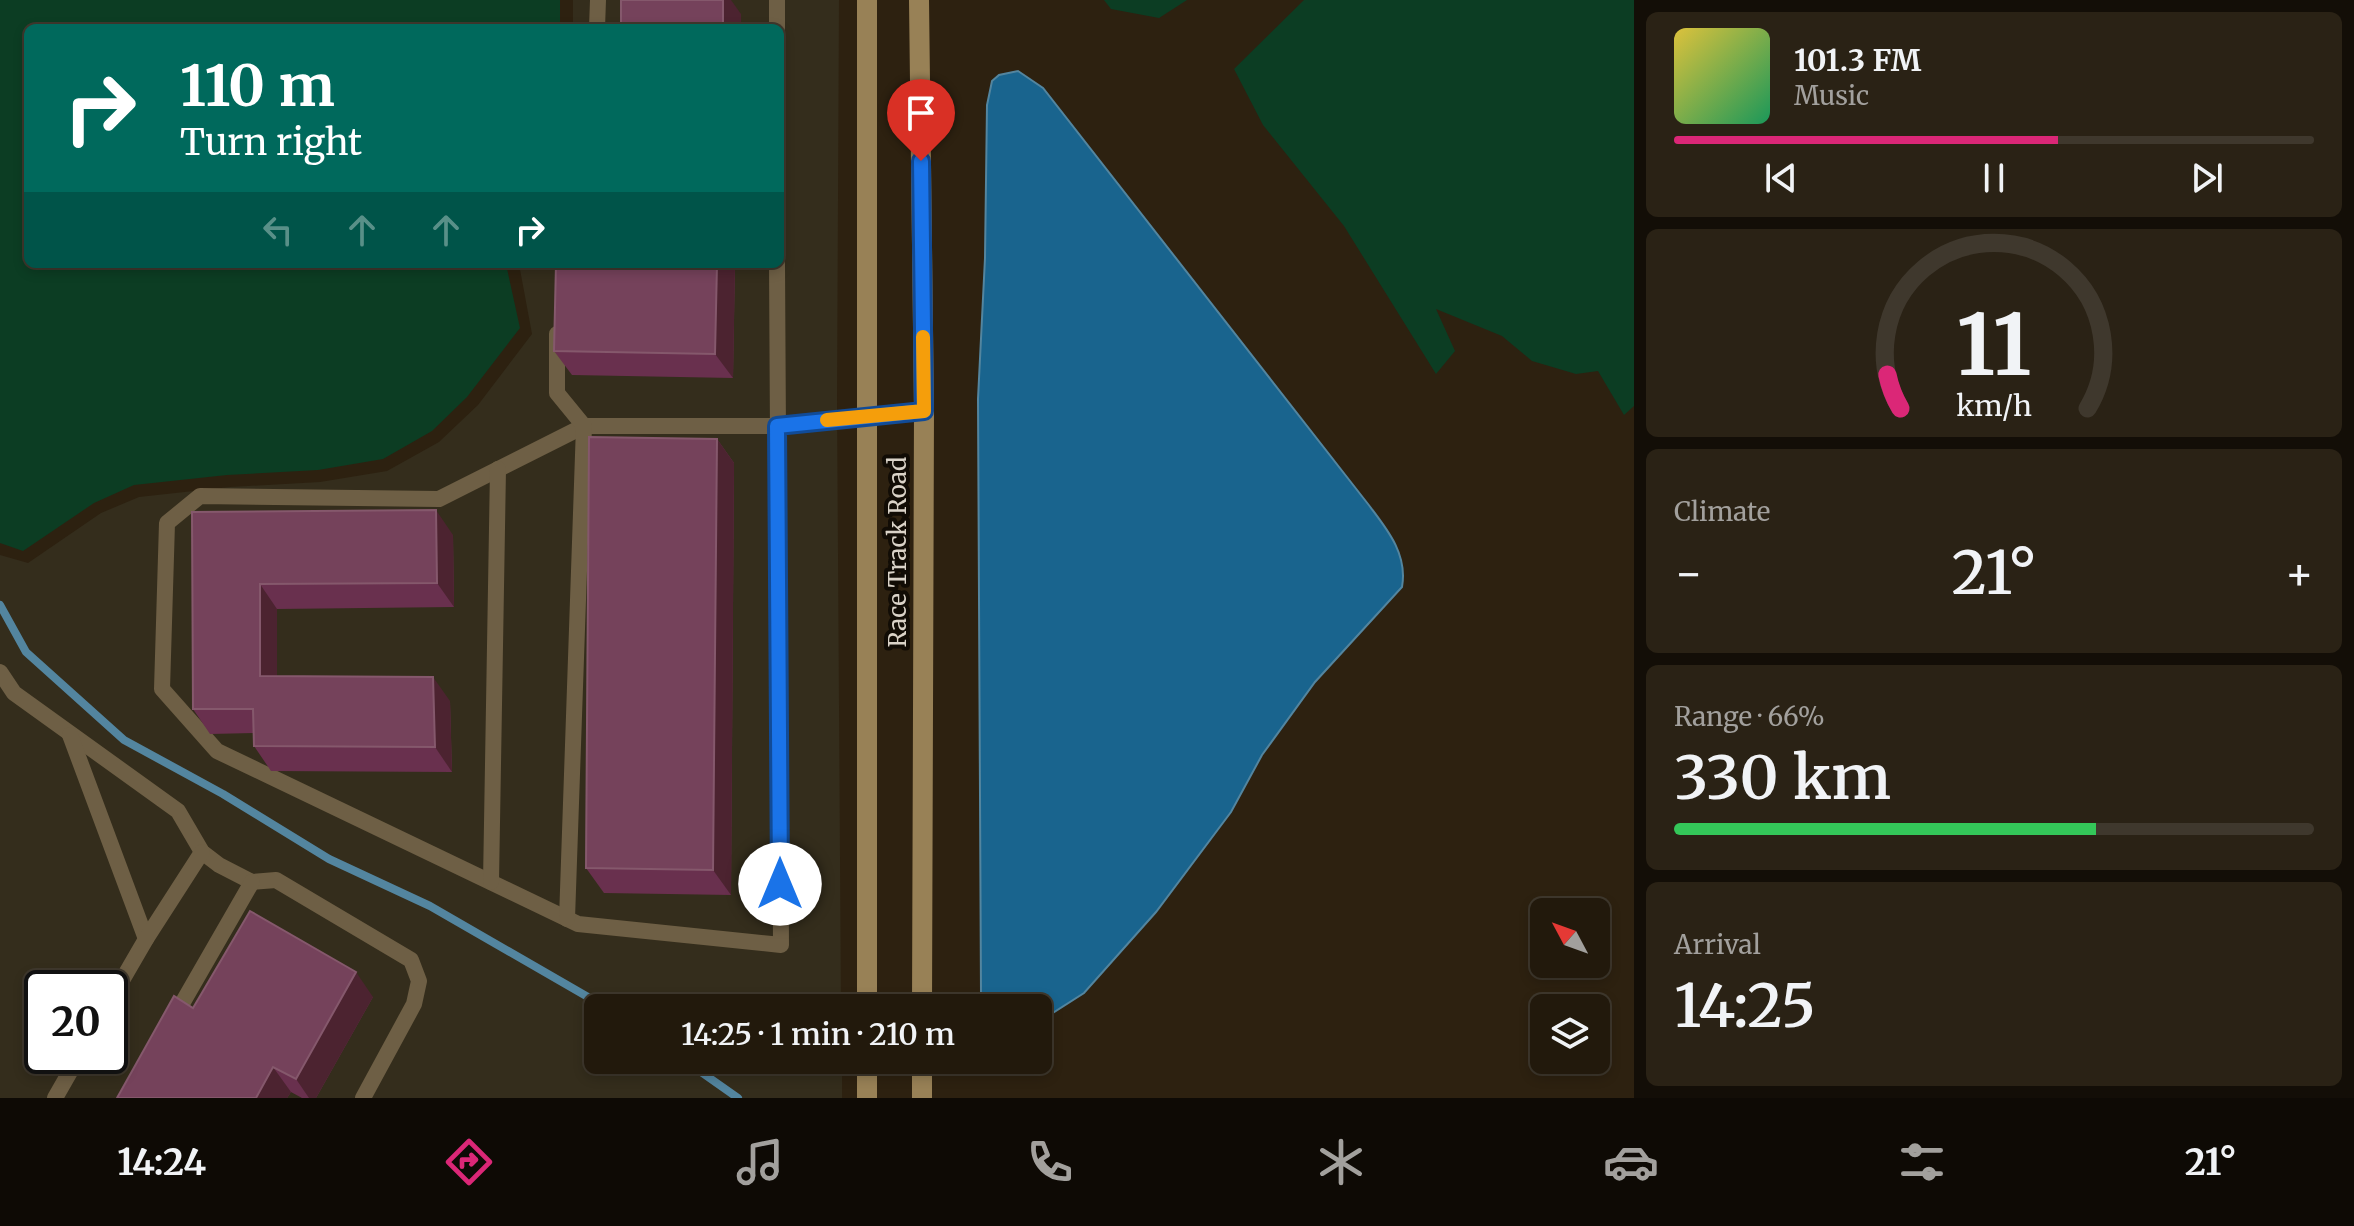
<!DOCTYPE html>
<meta charset="utf-8">
<style>
:root{--surface:#22190c;--page:#2a2215;--text:#f1f3f6;--muted:#a2a09d;--line:#3f382d;--accent:#db2777}
body{margin:0;font-family:Merriweather,serif;background:var(--page);color:var(--text);height:100vh;display:flex;flex-direction:column;font-size:30px;white-space:nowrap}
*{box-sizing:border-box;margin:0}
p{font-size:26px;color:var(--muted)}
.icon{flex:none;width:44px;height:44px;fill:none;stroke:currentColor;stroke-width:2;stroke-linecap:round;stroke-linejoin:round}
.map{position:relative;flex:1;overflow:hidden}
.sheet{display:flex;flex-direction:column;gap:12px;padding:12px;background:#130e07;width:720px}
.sheet>*{flex:none}
.top-card{position:absolute;left:24px;top:24px;width:760px;height:244px;border-radius:12px;box-shadow:0 4px 12px #0003,0 0 0 2px var(--line);background:#00695c;color:#fff;overflow:hidden}
.needle{width:52px;rotate:311deg}
.fabs{position:absolute;left:1530px;top:898px;display:grid;gap:16px}
.fabs a{display:grid;place-items:center;width:80px;height:80px;border-radius:12px;background:var(--surface);box-shadow:0 4px 12px #0003,0 0 0 2px var(--line);font-size:40px}
.speed{position:absolute;left:24px;top:970px;display:flex;gap:16px;font-size:40px;font-weight:700;text-align:center}
.speed>*{display:grid;place-content:center;width:104px;height:104px;border-radius:50%;background:var(--surface);box-shadow:0 4px 12px #0003,0 0 0 2px var(--line);line-height:1}
.speed .limit{border:4px solid #111;border-radius:12px;background:#fff;color:#111}
.pin{position:absolute;display:grid;place-items:center;width:68px;height:68px;color:#fff;margin:-82px -34px;border-radius:50% 50% 50% 0;rotate:-45deg;box-shadow:0 0 8px #0007}
.pin .icon{rotate:45deg}
.me{position:absolute;width:88px;margin:-44px;rotate:0deg;stroke-linejoin:round;filter:drop-shadow(0 0 6px #0008)}
.turn{display:flex;align-items:center;gap:28px;height:168px;padding:0 24px;font-size:36px}
.turn .icon{width:104px;height:104px;stroke-width:2.5}
.turn b{display:block;font-size:56px;line-height:68px}
.lanes{display:flex;align-items:center;height:76px;padding:0 24px;background:#0003;justify-content:center;gap:40px;direction:ltr}
.lanes .off{opacity:.35}
.big{font-size:60px;font-weight:600;line-height:1.1}
.sheet .tile{flex:1;display:flex;flex-direction:column;justify-content:center;gap:12px;min-width:0;padding:0 28px;border-radius:12px;background:var(--page)}
.sheet .dial{align-items:center;gap:0}
.dial svg{height:208px;overflow:visible;fill:none;stroke:var(--line);stroke-width:7;stroke-linecap:round;text-anchor:middle}
.dial text{fill:var(--text);stroke:none}
.song{display:flex;align-items:center;gap:24px}
.cover{width:96px;height:96px;border-radius:12px;background:linear-gradient(135deg,hsl(50 70% 55%),hsl(150 70% 35%))}
.played{height:8px;border-radius:4px;background:linear-gradient(90deg,var(--accent) 60%,var(--line) 60%)}
.keys{display:flex;justify-content:space-around;direction:ltr}
.heat{display:flex;justify-content:space-between;align-items:center;font-size:44px;direction:ltr}
.charge{height:12px;border-radius:6px;background:linear-gradient(90deg,#34c759 66%,var(--line) 0)}
.trip{position:absolute;left:584px;top:994px;width:468px;height:80px;border-radius:12px;background:var(--surface);box-shadow:0 4px 12px #0003,0 0 0 2px var(--line);font-weight:600;line-height:80px;text-align:center}
.dock{display:flex;height:128px;justify-content:space-around;align-items:center;background:#0e0a05;color:var(--muted)}
.dock .icon{width:56px;height:56px}
.dock .selected{color:var(--accent)}
.dock b{font-size:36px;color:var(--text)}
main{display:flex;flex:1;min-height:0}
.map>svg:first-child{display:block}
</style>
<main>
<div class="map">
<svg width="1634" height="1098" viewBox="0 0 1634 1098">
<rect width="100%" height="100%" fill="#2d2110"/>
<path fill="#342d1c" fill-rule="evenodd" d="M573,0H839L837,402L841,1008H598V1060H842V1098H0V555L28,563L101,513L139,497L230,487L320,482L387,471L439,442L478,405L532,334L519,264H780V28H573ZM42,988H110V1056H42Z"/>
<g fill="#0c3d23">
<polygon points="0,0 560,0 560,28 28,28 28,264 506,264 520,328 467,397 432,431 383,459 318,470 227,475 134,485 94,503 23,551 0,543"/>
<polygon points="1104,0 1187,0 1159,18 1111,9"/>
<polygon points="1304,0 1634,0 1634,406 1624,415 1598,371 1576,374 1532,361 1502,336 1436,309 1455,351 1436,374 1344,226 1263,125 1234,69"/>
</g>
<path fill="#19648e" stroke="#53859f" stroke-width="2" d="M1018,71L1043,88L1368,504C1387,529 1408,554 1402,587L1315,682L1262,755L1231,812L1156,912L1084,993L1051,1014L1038,1017V1008H995L981,993L978,399L985,258L987,105L992,81L999,75Z"/>
<g fill="none" stroke-linecap="round" stroke-linejoin="round">
<g stroke="#53859f" stroke-width="8">
<polyline points="0,605 26,652 124,740 223,794 329,859 430,906 607,1008"/>
<polyline points="684,1060 738,1098"/>
</g>
<g stroke="#6e5f45" stroke-width="16">
<polyline points="777,0 777,28"/>
<polyline points="597,28 598,0"/>
<polyline points="777,264 781,945 578,924 217,751 162,689 167,523 200,496 439,499 584,426 777,426 924,411"/>
<polyline points="557,334 557,393 584,426 567,919"/>
<polyline points="0,672 14,693 178,811 202,852 219,865 252,882 276,880 411,960 419,981 414,1004 363,1098"/>
<polyline points="70,735 146,939"/>
<polyline points="491,882 498,469"/>
<polyline points="110,1001 146,939 202,852"/>
<polyline points="172,1021 252,882"/>
<polyline points="55,1098 79,1056"/>
</g>
<g stroke="#988156" stroke-width="20">
<polyline points="919,0 924,411 922,1008"/>
<polyline points="867,1008 867,0"/>
<polyline points="922,1060 922,1098"/>
<polyline points="867,1098 867,1060"/>
</g>
</g>
<g fill="#69304e">
<polygon points="735,264 733,378 572,375 554,351"/>
<polygon points="717,439 734,463 731,895 604,893 586,868"/>
<polygon points="192,512 453,535 454,607 277,609 277,676 450,701 452,772 271,771 254,746 254,733 210,734 193,709"/>
<polygon points="373,997 316,1098 302,1098 291,1092 287,1098 117,1098 193,1008"/>
</g>
<g fill="#4c2330">
<polygon points="723,0 731,0 741,14 741,28 723,28"/>
<polygon points="717,264 735,264 733,378 715,354"/>
<polygon points="717,439 734,463 731,895 713,870"/>
<polygon points="436,510 453,535 454,607 437,583"/>
<polygon points="260,584 277,609 277,700 260,676"/>
<polygon points="433,677 450,701 452,772 435,747"/>
<polygon points="356,972 373,997 316,1098 309,1098 296,1079"/>
<polygon points="273,1067 291,1092 287,1098 256,1098"/>
</g>
<g fill="#75425b" stroke="#85586c" stroke-width="2">
<rect x="621" y="0" width="102" height="28"/>
<polygon points="556,264 717,264 715,354 554,351"/>
<polygon points="589,437 717,439 713,870 586,868"/>
<polygon points="436,510 437,583 260,584 260,676 433,677 435,747 254,746 253,709 193,709 192,512"/>
<polygon points="250,911 356,972 296,1079 273,1067 256,1098 117,1098 174,996 193,1008"/>
</g>
<g fill="none" stroke-linecap="round" stroke-linejoin="round">
<g stroke="#114b97" stroke-width="20">
<polyline id="route" points="780,884 777,426 924,411 921,161"/>
</g>
<use href="#route" stroke="#1a73e8" stroke-width="14"/>
<polyline stroke="#f59e0b" stroke-width="14" points="827,420 924,411 923,337"/>
</g>
<g text-anchor="middle" dominant-baseline="central" stroke-width="8" stroke-linejoin="round" paint-order="stroke">
<g font-size="24" fill="#dad3c8" stroke="#110c05">
<text transform="translate(897 552) rotate(-90)">Race Track Road</text>
</g>
</g>
</svg>
<div class="fabs">
<a><svg class="needle" viewBox="-14 -14 28 28"><path d="M0-13l5 13h-10z" fill="#e53935"/><path d="M0 13l5-13h-10z" fill="#a2a09d"/></svg></a>
<a><svg class="icon" aria-label="layers" viewBox="0 0 24 24"><path d="M12 4l9 5-9 5-9-5zM3 14l9 5 9-5"/></svg></a>
</div>
<div class="speed"><div class="limit">20</div></div>
<div class="pin" style="left:921px;top:161px;background:#d93025"><svg class="icon" aria-label="arrive" viewBox="0 0 24 24"><path d="M6 21V4h12l-3 4 3 4H6"/></svg></div>
<svg class="me" style="left:780px;top:884px" viewBox="-20 -20 40 40"><circle r="19" fill="#fff"/><path d="M0-13L10 11 0 6-10 11z" fill="#1a73e8"/></svg>
<div class="trip">14:25 · 1 min · 210 m</div>
<div class="top-card">
<div class="turn"><svg class="icon" aria-label="right" viewBox="0 0 24 24"><path d="M7 20v-9h11M14 6l5 5-5 5"/></svg><div><b>110 m</b>Turn right</div></div>
<div class="lanes"><svg class="icon off" aria-label="left" viewBox="0 0 24 24"><path d="M17 20v-9H6M10 6l-5 5 5 5"/></svg><svg class="icon off" aria-label="ahead" viewBox="0 0 24 24"><path d="M12 20V5M6 11l6-6 6 6"/></svg><svg class="icon off" aria-label="ahead" viewBox="0 0 24 24"><path d="M12 20V5M6 11l6-6 6 6"/></svg><svg class="icon" aria-label="right" viewBox="0 0 24 24"><path d="M7 20v-9h11M14 6l5 5-5 5"/></svg></div>
</div>
</div>
<section class="sheet">
<div class="tile">
<div class="song"><i class="cover"></i><div><b>101.3 FM</b><p>Music</p></div></div>
<div class="played"></div>
<div class="keys"><svg class="icon" aria-label="previous" viewBox="0 0 24 24"><path d="M18 5L8 12l10 7zM5 5v14"/></svg><svg class="icon" aria-label="pause" viewBox="0 0 24 24"><path d="M8 5v14M16 5v14"/></svg><svg class="icon" aria-label="next" viewBox="0 0 24 24"><path d="M6 5l10 7-10 7zM19 5v14"/></svg></div>
</div>
<div class="tile dial"><svg viewBox="0 0 100 80">
<path d="M14 69A42 42 0 1 1 86 69"/>
<path d="M14 69A42 42 0 0 1 9 56" stroke="#db2777"/>
<text x="50" y="56" font-size="32" font-weight="700">11</text>
<text x="50" y="72" font-size="11">km/h</text>
</svg></div>
<div class="tile"><p>Climate</p>
<div class="heat"><a>−</a><b class="big">21°</b><a>+</a></div>
</div>
<div class="tile"><p>Range · 66%</p><b class="big">330 km</b><div class="charge"></div></div>
<div class="tile"><p>Arrival</p><b class="big">14:25</b></div>
</section>
</main>
<nav class="dock">
<b>14:24</b>
<svg class="icon selected" aria-label="directions" viewBox="0 0 24 24"><path d="M12 3l9 9-9 9-9-9zM9 14v-3h6M13 9l2 2-2 2"/></svg>
<svg class="icon" aria-label="music" viewBox="0 0 24 24"><path d="M9 18V5l10-2v13"/><circle cx="6" cy="18" r="3"/><circle cx="16" cy="16" r="3"/></svg>
<svg class="icon" aria-label="phone" viewBox="0 0 24 24"><path d="M5 4h4l2 5-3 2q2 4 5 5l2-3 5 2v4C11 20 4 13 5 4z"/></svg>
<svg class="icon" aria-label="climate" viewBox="0 0 24 24"><path d="M12 3v18M4 7l16 10M4 17L20 7"/></svg>
<svg class="icon" aria-label="car" viewBox="0 0 24 24"><path d="M5 17H2v-5l4-1 3-4h7l3 4 3 1v5h-3M9 17h6M6 11h13"/><circle cx="7" cy="17" r="2"/><circle cx="17" cy="17" r="2"/></svg>
<svg class="icon" aria-label="filters" viewBox="0 0 24 24"><path d="M4 7h16M4 17h16"/><circle cx="9" cy="7" r="2"/><circle cx="15" cy="17" r="2"/></svg>
<b>21°</b>
</nav>
